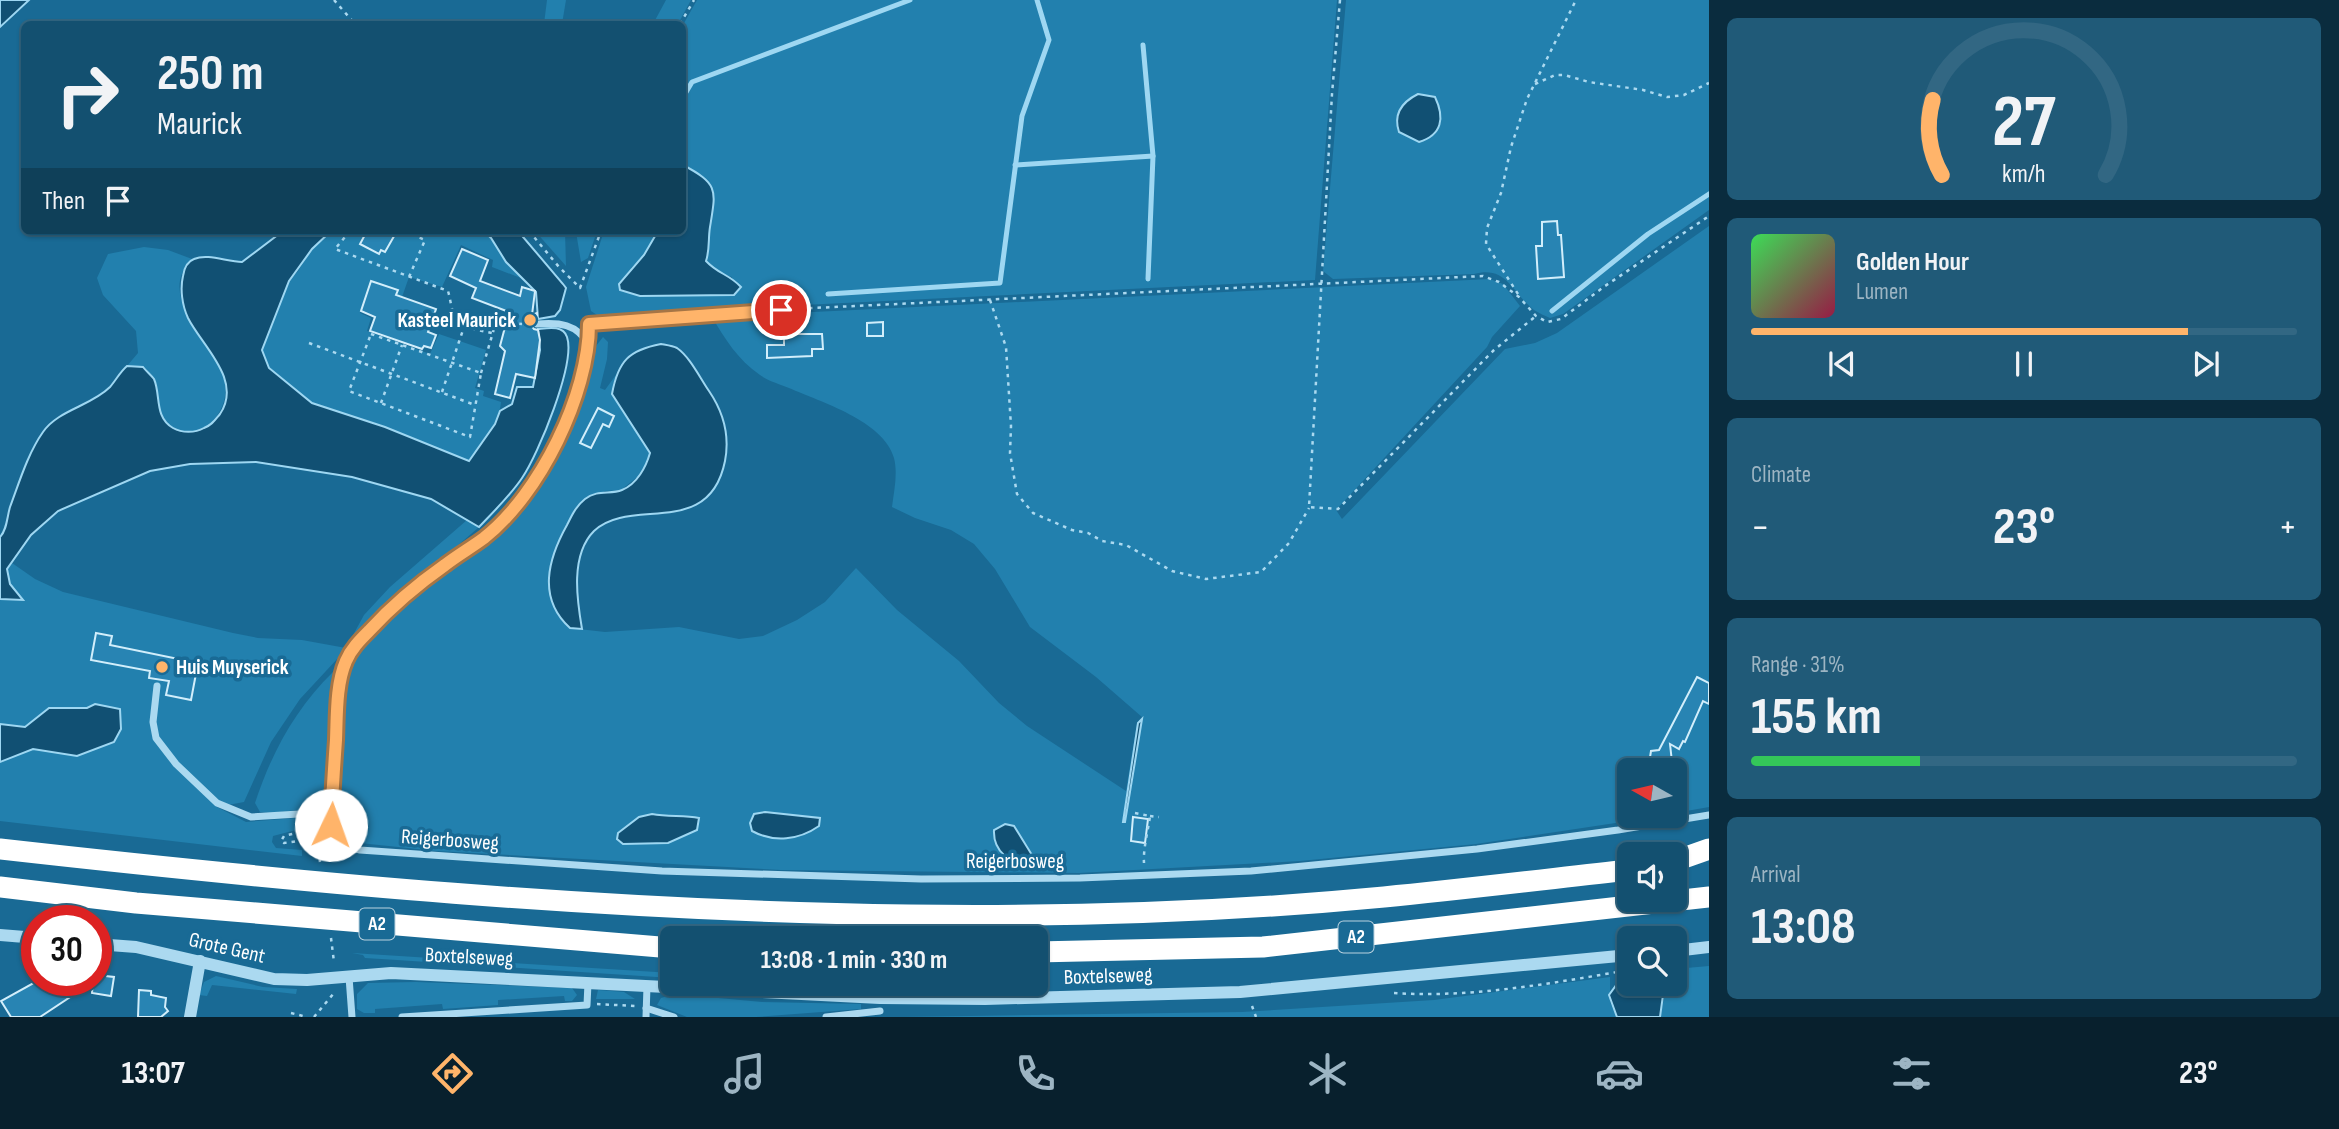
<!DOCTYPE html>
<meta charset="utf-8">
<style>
:root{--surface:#135070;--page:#205a78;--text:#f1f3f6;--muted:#9db5c3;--line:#326783;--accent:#ffb46a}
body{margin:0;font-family:"Sofia Sans Condensed",sans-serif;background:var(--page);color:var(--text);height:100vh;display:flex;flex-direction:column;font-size:26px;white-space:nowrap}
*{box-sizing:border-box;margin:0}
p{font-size:23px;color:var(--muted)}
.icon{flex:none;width:38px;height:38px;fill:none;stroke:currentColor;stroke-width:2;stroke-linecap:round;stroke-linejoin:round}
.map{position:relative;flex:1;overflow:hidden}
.drawer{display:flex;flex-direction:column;gap:18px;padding:18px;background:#0a2c3e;width:630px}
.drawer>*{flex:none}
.banner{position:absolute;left:21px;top:21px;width:665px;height:214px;border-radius:10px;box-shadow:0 2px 5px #0004,0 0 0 2px var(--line);background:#135070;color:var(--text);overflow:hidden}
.needle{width:46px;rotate:278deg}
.buttons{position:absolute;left:1617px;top:758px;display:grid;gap:14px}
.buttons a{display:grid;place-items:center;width:70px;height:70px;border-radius:10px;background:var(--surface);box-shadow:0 2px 5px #0004,0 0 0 2px var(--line);font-size:35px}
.speed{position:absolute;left:21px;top:905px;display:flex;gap:14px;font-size:35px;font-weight:700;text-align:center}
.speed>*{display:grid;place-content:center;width:91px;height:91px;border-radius:50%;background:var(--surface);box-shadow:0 2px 5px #0004,0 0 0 2px var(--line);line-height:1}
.speed .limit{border:10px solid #d22;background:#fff;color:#111}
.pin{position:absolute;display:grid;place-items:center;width:60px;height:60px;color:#fff;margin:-30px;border:4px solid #fff;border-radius:50%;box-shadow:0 2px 7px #0007}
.me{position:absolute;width:77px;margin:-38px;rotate:3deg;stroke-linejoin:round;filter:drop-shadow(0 0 5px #0008)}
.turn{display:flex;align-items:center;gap:24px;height:147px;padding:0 21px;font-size:32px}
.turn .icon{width:91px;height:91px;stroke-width:2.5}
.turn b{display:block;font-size:49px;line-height:60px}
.then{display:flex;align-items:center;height:66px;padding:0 21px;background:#0003;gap:14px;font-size:26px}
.big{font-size:52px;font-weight:700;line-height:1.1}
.drawer .widget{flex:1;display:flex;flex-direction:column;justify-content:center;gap:10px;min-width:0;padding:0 24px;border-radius:10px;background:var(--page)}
.drawer .dial{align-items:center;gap:0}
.dial svg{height:182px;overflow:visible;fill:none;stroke:var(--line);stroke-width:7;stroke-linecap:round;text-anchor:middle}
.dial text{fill:var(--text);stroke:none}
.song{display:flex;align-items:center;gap:21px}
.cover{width:84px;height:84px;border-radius:10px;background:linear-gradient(135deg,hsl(130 70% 55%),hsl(340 70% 35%))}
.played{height:7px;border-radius:4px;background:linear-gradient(90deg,var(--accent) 80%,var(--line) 80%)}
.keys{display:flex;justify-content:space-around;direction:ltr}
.heat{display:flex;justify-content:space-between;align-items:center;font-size:38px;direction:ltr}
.charge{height:10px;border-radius:5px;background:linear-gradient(90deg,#34c759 31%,var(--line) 0)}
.trip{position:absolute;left:660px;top:926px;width:388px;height:70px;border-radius:10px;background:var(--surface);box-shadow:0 2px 5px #0004,0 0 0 2px var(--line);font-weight:700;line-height:70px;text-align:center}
.tab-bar{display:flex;height:112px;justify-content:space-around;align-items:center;background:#08202d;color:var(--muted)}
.tab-bar .icon{width:49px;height:49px}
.tab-bar .active{color:var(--accent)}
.tab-bar b{font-size:32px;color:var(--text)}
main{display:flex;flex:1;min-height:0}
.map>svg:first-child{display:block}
</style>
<main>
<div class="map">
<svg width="1709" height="1017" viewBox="0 0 1709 1017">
<rect width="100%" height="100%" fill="#196a95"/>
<g fill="#2280ae" fill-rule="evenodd">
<polygon points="547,0 566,0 562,24 544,24"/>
<polygon points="666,0 691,0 678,24 653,24"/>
<path d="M697,0H1337L1315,280L597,315L591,311L586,287L604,231H658L644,255L631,268L700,293L734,295L732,277L716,272L706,260C710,249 708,240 710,228C715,192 718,183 683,165V25Z"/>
<path d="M1346,0H1709V210L1563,314L1550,318C1545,316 1539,313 1534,310C1512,293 1507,265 1474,274L1333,279L1323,271Z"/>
<path d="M1709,226V807L1675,813V770H1629V816H1662L1476,844L1300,861L1079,873L781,870L436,851L360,843L344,831L337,808L343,705L348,675L353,663L364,644L392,614L429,582L501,530L519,509L556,451L584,388L596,346L603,337L608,342L607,359L600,388L605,390L618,372L613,384L650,453L641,474L621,490L605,491L574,509L568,523L570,628L605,632L679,627L739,639L763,636L797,620L825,602L856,568L897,610L959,661L999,703L1027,726L1126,791L1137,723L1142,717L1096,677L1030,627L995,569L974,544L951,530L915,518L892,507C894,491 898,474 894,458C884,421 821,402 789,388C780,384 768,381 760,375C738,360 725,339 712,317L1490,279L1503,284L1520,306L1492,337L1487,347L1336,510L1342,519L1505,349L1535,343L1557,333ZM652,814L675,818L685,815L618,833Z"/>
<path d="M331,231H484L491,238L506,262L526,280L492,267L493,260L461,245L442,287L409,277L402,297L396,295L398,290L371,281L360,313L371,318L367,331L430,354L439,334L486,350L475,388L484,391L483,396L501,402C499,425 481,443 469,461L312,403L269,368L262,350L289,281L298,271L312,249Z"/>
<polygon points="535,231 565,231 566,266"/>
<polygon points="572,231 597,231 588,258 581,262 576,232"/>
<path d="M144,247L168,250L192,259C152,299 220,345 225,383C231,421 184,453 162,416C156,406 159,395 155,385C152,379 146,373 143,367L127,366L138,353L136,331L103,295L97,278L108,254Z"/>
<polygon points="467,520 479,527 377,616 300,699 271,742 244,802 217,807 246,822 309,817 311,826 273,836 272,842 276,848 302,850 302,856 0,821 0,762 33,749 77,756 95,704 87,708 49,708 25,727 0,724 0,599 22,600 10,584 7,569 12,563 35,579 63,592 233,633 258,638 302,640 346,648 364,615 390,587"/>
<path d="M333,672L328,801L323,807L272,813L260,812L255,803C271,754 295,709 333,672Z"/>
<polygon points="352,953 672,973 672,978 397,960 365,958 363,955"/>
<polygon points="1709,966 1709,1017 1660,1017 1664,999 1663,984 1675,984 1675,969"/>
<polygon points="216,976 263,987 297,989 296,994 212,985 207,996 199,995 204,982"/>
<polygon points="1610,977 1610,1002 1617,1017 903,1017 1242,1012 1434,1000"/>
<polygon points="416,982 572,988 577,995 572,1001 565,1001 564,996 498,1000 498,1005 443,1009 442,1004 375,1009 375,1013 364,1013 357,1009 357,994 368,983"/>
<polygon points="739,984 1004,987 975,990 830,990"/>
<polygon points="598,990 624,992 635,999 596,999"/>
<polygon points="675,994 762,1002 861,1004 861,1009 756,1017 687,1017 657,1005 661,998"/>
</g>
<g fill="#115073" stroke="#9ed7f2" stroke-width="2">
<polygon points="0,0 29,0 0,27"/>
<path d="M1418,94L1435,97C1445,118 1442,135 1419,142L1399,132C1393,114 1402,102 1418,94Z"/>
<path d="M683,165C719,184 716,190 710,227C708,239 710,249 706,261C718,274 729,274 741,287L734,295L640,296L620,290L619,284L644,255L658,231H682Z"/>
<path d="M283,231H331L312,249L289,281L262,350L269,368L312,403L385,427L469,461L495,424L500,411L512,404L517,387H533L540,350L538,329C548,328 563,325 567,337C576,363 538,455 522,478C510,496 494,511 479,527L431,499L352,477L256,462L190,464L150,471L58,511L31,535L7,569L10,584L23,600L0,599V537C7,530 7,517 10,507C19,483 28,453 43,432C58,410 91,406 110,387C116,380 120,372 127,366L143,367C146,371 151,375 154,379C161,395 154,417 173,428C182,433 195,433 204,428C212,425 215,420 220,414C243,380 202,346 188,318C182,305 180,289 183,276C184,269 186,262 194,259C208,253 227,262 242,262Z"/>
<polygon points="484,231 518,231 563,284 566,288 560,310 555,316 538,319 536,292 506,262 491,238"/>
<path d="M661,344C666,345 673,346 677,348C690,357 700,378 709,391C724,413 730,435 725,461C709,540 631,496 594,531C570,555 577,600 582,629L570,628C537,598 548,559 567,525C572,515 576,506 585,499C598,489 610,495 622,490C637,484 646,467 650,453L612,394C618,361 629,350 661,344Z"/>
<polygon points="95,704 120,709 121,729 114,742 77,756 33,749 0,762 0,724 25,727 49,708 87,708"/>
<polygon points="1142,719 1125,822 1123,822 1138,723"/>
<path d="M765,812L820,818L819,826C799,840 774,843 752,831L750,823L754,814Z"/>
<path d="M652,814C669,817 684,815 699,818L697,830L668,843L623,844L617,839L618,833L639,817Z"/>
<path d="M1005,824L1014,826L1032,855L1030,860C1010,867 993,850 994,830Z"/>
<polygon points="1629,983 1662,984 1664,988 1660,1017 1617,1017 1609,995 1617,984"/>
</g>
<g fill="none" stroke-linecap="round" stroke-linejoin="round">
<g stroke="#9ed7f2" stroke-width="5">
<polyline points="1143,45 1153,156"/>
<polyline points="682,99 692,82 910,0"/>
<polyline points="1015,165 1153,156 1148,279"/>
<polyline points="828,294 1000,283 1022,116 1049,40 1037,0"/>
<polyline points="1552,311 1648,234 1709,194"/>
</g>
</g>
<g fill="#2884b3" stroke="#d2eefb" stroke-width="2">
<polygon points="1557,221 1558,235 1561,235 1564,277 1538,279 1536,246 1542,246 1542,222"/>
<polygon points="367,231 397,231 385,252 381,250 379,254 360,244"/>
<polygon points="462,249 488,260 480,281 520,296 522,287 535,291 532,315 537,313 537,318 532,321 531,325 534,329 538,330 540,340 535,378 516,374 510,398 495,394 505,351 500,346 509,312 472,298 476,288 450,276"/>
<polygon points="371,281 398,290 396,295 436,309 428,332 436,335 431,348 424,346 422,349 370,331 375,317 361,311"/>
<polygon points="883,322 883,336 867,336 867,323"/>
<polygon points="784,334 822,334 823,349 812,349 812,356 767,358 767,345 784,345"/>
<polygon points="598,408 614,416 609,427 603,424 591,448 580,443"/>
<polygon points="96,633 112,636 110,645 198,663 191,700 166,695 169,681 149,678 150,671 91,660"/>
<polygon points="1697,677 1709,683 1709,704 1703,701 1685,742 1683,741 1679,749 1670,744 1672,762 1665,762 1660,770 1648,770 1651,751 1659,750"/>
<polygon points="1133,817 1148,819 1145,843 1131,841"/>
<polygon points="96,975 114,977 111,996 92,993 93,982 40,1017 11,1017 1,1001 39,980 96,980"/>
<polygon points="139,990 151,991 151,995 166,998 165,1007 168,1011 161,1017 138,1017"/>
</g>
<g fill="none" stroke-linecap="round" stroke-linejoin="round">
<g stroke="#abd9f0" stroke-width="2.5" stroke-dasharray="3.5 5" stroke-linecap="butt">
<polyline points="334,0 355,24"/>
<polyline points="1340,0 1332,94 1309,507 1338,509 1494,350 1536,316"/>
<polyline points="680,24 694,0"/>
<polyline points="1535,84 1555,75 1564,75 1589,82 1643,90 1667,97 1684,95 1709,83"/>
<path d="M350,231L335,249L448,291C452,304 451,320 464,327"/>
<polyline points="404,231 425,240 409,277"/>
<polyline points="529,231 559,267 580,288 601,231"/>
<polyline points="1518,294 1486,244 1487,228 1501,193 1511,147 1527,99 1576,0"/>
<polyline points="990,300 1006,347 1011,426 1010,453 1017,494 1033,513 1072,530 1088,533 1102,541 1126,545 1172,571 1206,579 1261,572 1289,543 1309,508"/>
<polyline points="792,309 1483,276 1499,282 1519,297 1536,316 1547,322 1561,319 1605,286 1709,216"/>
<polygon points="371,334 481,373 470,437 349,391"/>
<polyline points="309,343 475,405"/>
<polyline points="481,373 496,322 522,324"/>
<polyline points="442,392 464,327 492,333"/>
<polyline points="381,403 402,345"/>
<path d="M1135,813L1150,816C1148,831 1143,849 1144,863"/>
<polyline points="1150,816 1159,817"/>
<polyline points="320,862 318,846 312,839 284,843 281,841 284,836 321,827"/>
<polyline points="331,938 334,962"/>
<path d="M1394,993C1470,998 1548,984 1623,971"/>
<polyline points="597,1004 635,1006"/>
<polyline points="1252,1006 1256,1017"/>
<polyline points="291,1013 307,1017"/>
<polyline points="314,1017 334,993"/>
</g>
<g stroke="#abd9f0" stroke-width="7">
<path d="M781,310L589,324C589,395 540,494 484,538C471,548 457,556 444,565C418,584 390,607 368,632C360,641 351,650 346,661C339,676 339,693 338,708C335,744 333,779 331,815C331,836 340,846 360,850L662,871L921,879L1080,878L1251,871L1477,849L1618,830L1709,815"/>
<path d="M537,324C559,322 577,324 588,344"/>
<polyline points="157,686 153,722 156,738 176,764 217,803 251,817 315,813 331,815"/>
<polyline points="349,977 352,1017"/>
<polyline points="646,1008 674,1017"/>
<polyline points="402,1017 587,1005 588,983"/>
<polyline points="646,1017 647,986"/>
<polyline points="826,1017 880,1011"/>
</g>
<g stroke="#abd9f0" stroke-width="12">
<polyline points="0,935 37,938"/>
<polyline points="96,944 136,947 274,979 307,980 391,973 880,998 985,999 1240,992 1629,955"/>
<polyline points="1675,951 1709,947"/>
<polyline points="190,1017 200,961"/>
</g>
<g stroke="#fff" stroke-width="21">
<path d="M0,849C302,883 605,911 909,915C1067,917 1227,912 1384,897C1466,889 1548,879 1629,870"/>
<polyline points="1675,861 1709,849"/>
<polyline points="0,887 136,903 672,948"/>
<polyline points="1036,952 1263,947 1709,897"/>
</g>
</g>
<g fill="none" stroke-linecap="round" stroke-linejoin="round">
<g stroke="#a67545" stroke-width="18">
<path id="route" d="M331,825C332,796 334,768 336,740C337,715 336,684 346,661C351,649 360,640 369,631C391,607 418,584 445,565C458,555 472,547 484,538C540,494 589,394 589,324L781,310"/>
</g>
<use href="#route" stroke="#ffb46a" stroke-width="12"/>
</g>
<g fill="#ffb46a" stroke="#196a95" stroke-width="2.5">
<circle cx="530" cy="320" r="7"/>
<circle cx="162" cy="667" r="7"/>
</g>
<g text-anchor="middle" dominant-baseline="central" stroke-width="7" stroke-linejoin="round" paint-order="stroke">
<g fill="#196a95" stroke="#bad2df" stroke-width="2">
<rect x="359.5" y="908.5" width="35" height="31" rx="5"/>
<rect x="1338.5" y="921.5" width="35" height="31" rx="5"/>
</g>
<g font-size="19" font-weight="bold" fill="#fff">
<text x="377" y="924">A2</text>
<text x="1356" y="937">A2</text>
</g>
<g font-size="21" font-weight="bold" fill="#fff" stroke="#196a95" text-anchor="end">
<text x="516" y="320">Kasteel Maurick</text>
<text x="176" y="667" text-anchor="start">Huis Muyserick</text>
</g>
<g font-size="21" fill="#fff" stroke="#196a95">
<text transform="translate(450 840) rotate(4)">Reigerbosweg</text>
<text x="1015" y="861">Reigerbosweg</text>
<text transform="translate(227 948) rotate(13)">Grote Gent</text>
<text transform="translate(469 957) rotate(3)">Boxtelseweg</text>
<text transform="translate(1108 976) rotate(-2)">Boxtelseweg</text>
</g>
</g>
</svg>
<div class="buttons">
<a><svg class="needle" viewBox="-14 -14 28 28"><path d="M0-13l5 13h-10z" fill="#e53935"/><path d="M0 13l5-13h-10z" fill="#9db5c3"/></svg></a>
<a><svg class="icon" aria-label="sound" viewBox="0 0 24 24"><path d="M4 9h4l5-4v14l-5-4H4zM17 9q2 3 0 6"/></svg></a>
<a><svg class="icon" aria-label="search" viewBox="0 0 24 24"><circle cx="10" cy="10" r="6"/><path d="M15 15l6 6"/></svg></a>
</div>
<div class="speed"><div class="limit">30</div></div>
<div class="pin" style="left:781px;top:310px;background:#d93025"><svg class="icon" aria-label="arrive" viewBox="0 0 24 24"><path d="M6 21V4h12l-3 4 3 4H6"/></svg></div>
<svg class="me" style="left:331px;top:825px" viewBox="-20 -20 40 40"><circle r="19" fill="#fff"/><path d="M0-13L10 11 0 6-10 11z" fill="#ffb46a"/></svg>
<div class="trip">13:08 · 1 min · 330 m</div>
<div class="banner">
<div class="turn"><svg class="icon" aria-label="right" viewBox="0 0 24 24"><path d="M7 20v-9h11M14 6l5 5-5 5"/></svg><div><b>250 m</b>Maurick</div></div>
<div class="then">Then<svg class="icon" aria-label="arrive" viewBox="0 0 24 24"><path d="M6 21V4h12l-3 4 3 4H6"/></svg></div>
</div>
</div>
<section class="drawer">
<div class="widget dial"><svg viewBox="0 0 100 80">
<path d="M14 69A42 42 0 1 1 86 69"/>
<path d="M14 69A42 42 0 0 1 10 36" stroke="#ffb46a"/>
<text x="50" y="56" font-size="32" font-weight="700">27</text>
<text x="50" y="72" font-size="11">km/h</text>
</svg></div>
<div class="widget">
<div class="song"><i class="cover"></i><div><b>Golden Hour</b><p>Lumen</p></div></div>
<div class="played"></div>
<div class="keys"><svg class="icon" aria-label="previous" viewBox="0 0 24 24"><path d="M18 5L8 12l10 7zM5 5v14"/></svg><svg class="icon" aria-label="pause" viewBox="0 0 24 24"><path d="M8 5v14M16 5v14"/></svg><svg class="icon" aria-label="next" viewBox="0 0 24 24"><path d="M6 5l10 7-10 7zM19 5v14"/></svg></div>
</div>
<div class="widget"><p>Climate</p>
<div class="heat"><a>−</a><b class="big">23°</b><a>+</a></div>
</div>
<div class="widget"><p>Range · 31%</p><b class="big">155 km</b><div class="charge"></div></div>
<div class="widget"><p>Arrival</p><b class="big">13:08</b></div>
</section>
</main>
<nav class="tab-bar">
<b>13:07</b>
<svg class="icon active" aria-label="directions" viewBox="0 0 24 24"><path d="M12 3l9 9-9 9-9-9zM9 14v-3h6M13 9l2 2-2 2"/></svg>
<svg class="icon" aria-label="music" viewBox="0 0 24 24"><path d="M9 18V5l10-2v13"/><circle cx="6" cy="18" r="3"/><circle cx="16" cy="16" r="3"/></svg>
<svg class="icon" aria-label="phone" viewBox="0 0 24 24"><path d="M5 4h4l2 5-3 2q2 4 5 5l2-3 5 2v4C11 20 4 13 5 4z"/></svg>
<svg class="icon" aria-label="climate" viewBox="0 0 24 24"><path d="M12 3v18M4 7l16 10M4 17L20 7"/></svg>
<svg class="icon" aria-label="car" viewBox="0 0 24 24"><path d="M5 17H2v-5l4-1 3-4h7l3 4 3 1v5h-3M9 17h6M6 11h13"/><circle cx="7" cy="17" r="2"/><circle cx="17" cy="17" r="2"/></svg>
<svg class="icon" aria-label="filters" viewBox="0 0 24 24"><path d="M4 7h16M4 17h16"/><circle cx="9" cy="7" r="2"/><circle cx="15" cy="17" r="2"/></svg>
<b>23°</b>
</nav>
